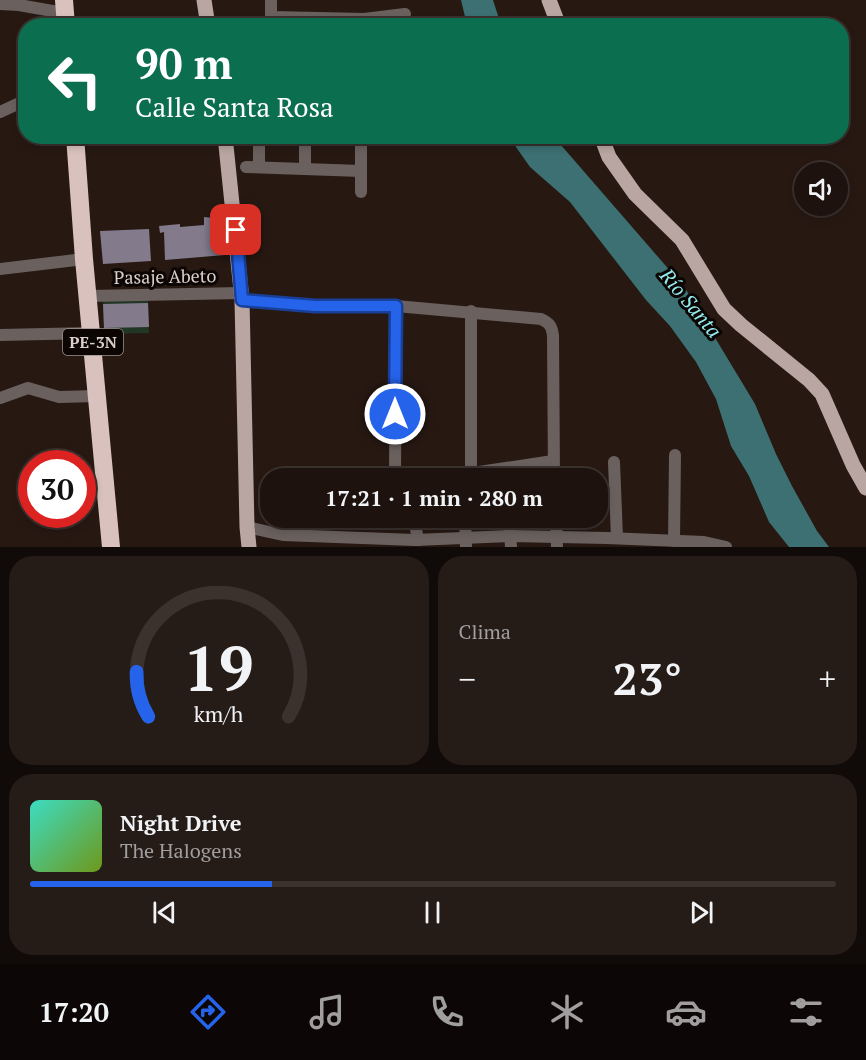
<!DOCTYPE html>
<html lang="es">
<meta charset="utf-8">
<style>
:root{--surface:#1d120e;--page:#251b17;--text:#f1f3f6;--muted:#a09e9e;--line:#3b322e;--accent:#2563eb}
body{margin:0;font-family:"PT Serif",serif;background:var(--page);color:var(--text);height:100vh;display:flex;flex-direction:column;font-size:22px;white-space:nowrap}
*{box-sizing:border-box;margin:0}
p{font-size:20px;color:var(--muted)}
.icon{flex:none;width:33px;height:33px;fill:none;stroke:currentColor;stroke-width:2;stroke-linecap:round;stroke-linejoin:round}
.map{position:relative;height:547px;overflow:hidden}
.side{display:flex;flex-direction:column;gap:9px;padding:9px;background:#100a08;flex:1}
.side>*{flex:none}
.hud{position:absolute;left:18px;top:18px;width:831px;height:126px;border-radius:24px;box-shadow:0 3px 9px #0003,0 0 0 2px var(--line);background:#0b6e4f;color:#fff;overflow:hidden}
.fabs{position:absolute;left:794px;top:162px;display:grid;gap:12px}
.fabs a{display:grid;place-items:center;width:54px;height:54px;border-radius:50%;background:var(--surface);box-shadow:0 3px 9px #0003,0 0 0 2px var(--line);font-size:30px}
.speed{position:absolute;left:18px;top:450px;display:flex;gap:12px;font-size:30px;font-weight:700;text-align:center}
.speed>*{display:grid;place-content:center;width:78px;height:78px;border-radius:50%;background:var(--surface);box-shadow:0 3px 9px #0003,0 0 0 2px var(--line);line-height:1}
.speed .limit{border:9px solid #d22;background:#fff;color:#111}
.pin{position:absolute;display:grid;place-items:center;width:51px;height:51px;color:#fff;margin:-26px;border-radius:12px;box-shadow:0 3px 9px #0006}
.me{position:absolute;width:66px;margin:-33px;rotate:0deg;stroke-linejoin:round;filter:drop-shadow(0 0 4px #0008)}
.turn{display:flex;align-items:center;gap:21px;height:126px;padding:0 18px;font-size:27px}
.turn .icon{width:78px;height:78px;stroke-width:2.5}
.turn b{display:block;font-size:42px;line-height:51px}
.big{font-size:45px;font-weight:700;line-height:1.1}
.side .tile{flex:1;display:flex;flex-direction:column;justify-content:center;gap:9px;min-width:0;padding:0 21px;border-radius:24px;background:var(--page)}
.side .dial{align-items:center;gap:0}
.dial svg{height:156px;overflow:visible;fill:none;stroke:var(--line);stroke-width:7;stroke-linecap:round;text-anchor:middle}
.dial text{fill:var(--text);stroke:none}
.song{display:flex;align-items:center;gap:18px}
.cover{width:72px;height:72px;border-radius:9px;background:linear-gradient(135deg,hsl(170 70% 55%),hsl(80 70% 35%))}
.played{height:6px;border-radius:3px;background:linear-gradient(90deg,var(--accent) 30%,var(--line) 30%)}
.keys{display:flex;justify-content:space-around;direction:ltr}
.heat{display:flex;justify-content:space-between;align-items:center;font-size:33px;direction:ltr}
.side .tiles{flex:1;display:grid;gap:9px;grid-template-columns:1fr 1fr}
.tile:last-child{grid-column:span 2}
.trip{position:absolute;left:260px;top:468px;width:348px;height:60px;border-radius:24px;background:var(--surface);box-shadow:0 3px 9px #0003,0 0 0 2px var(--line);font-weight:700;line-height:60px;text-align:center}
.menu{display:flex;height:96px;justify-content:space-around;align-items:center;background:#0c0706;color:var(--muted)}
.menu .icon{width:42px;height:42px}
.menu .selected{color:var(--accent)}
.menu b{font-size:27px;color:var(--text)}
.map>svg:first-child{display:block}
</style>
<div class="map">
<svg width="866" height="547" viewBox="0 0 866 547">
<rect width="100%" height="100%" fill="#271812"/>
<polygon fill="#223626" points="148,299 149,333 104,334 103,300"/>
<g fill="#3c7072">
<polygon points="461,0 493,0 501,25 467,25"/>
<polygon points="509,137 554,137 685,288 755,404 776,454 792,486 817,531 829,547 789,547 769,522 749,476 731,446 716,399 696,362 670,326 646,300 570,202 530,167"/>
</g>
<g fill="#837b8c">
<polygon points="204,217 224,219 226,239 222,239 225,255 165,260 164,232 160,233 159,226 180,224 180,227 204,225"/>
<polygon points="149,229 151,261 103,264 100,231"/>
<polygon points="148,303 149,327 104,328 103,304"/>
</g>
<g fill="none" stroke-linecap="round" stroke-linejoin="round">
<g stroke="#6a615f" stroke-width="12">
<polyline points="0,4 19,5 64,13"/>
<polyline points="271,17 364,19 405,14"/>
<polyline points="271,26 271,0"/>
<polyline points="0,112 26,100"/>
<polyline points="246,167 361,171"/>
<polyline points="259,167 259,136"/>
<polyline points="305,169 305,136"/>
<polyline points="361,192 361,136"/>
<polyline points="0,269 84,259"/>
<polyline points="89,296 241,293"/>
<path d="M242,300L315,306H396L541,319C550,323 552,327 553,336L554,478"/>
<polyline points="0,335 92,333"/>
<polyline points="0,398 28,388 59,397 97,396"/>
<polyline points="614,462 617,538"/>
<polyline points="471,473 471,311"/>
<polyline points="395,478 396,306"/>
<polyline points="439,478 553,461"/>
<polyline points="414,518 418,540"/>
<polyline points="465,518 466,547"/>
<polyline points="509,518 511,547"/>
<polyline points="556,518 557,547"/>
<polyline points="247,527 283,535 415,540 511,536 607,538 704,542 726,547"/>
<polyline points="674,541 675,455"/>
</g>
<g stroke="#b9a6a2" stroke-width="15">
<polyline points="204,0 208,26"/>
<polyline points="549,0 559,26"/>
<polyline points="225,136 242,300 247,527 249,547"/>
<polyline points="601,136 609,157 635,194 682,240 724,309 741,325 809,380 822,394 853,465 866,488"/>
</g>
<g stroke="#d9c2bd" stroke-width="18">
<polyline points="64,0 66,26"/>
<polyline points="75,136 84,259 111,547"/>
</g>
</g>
<g fill="none" stroke-linecap="round" stroke-linejoin="round">
<g stroke="#184099" stroke-width="15">
<polyline id="route" points="236,230 242,300 315,306 396,306 395,414"/>
</g>
<use href="#route" stroke="#2563eb" stroke-width="10"/>
</g>
<g text-anchor="middle" dominant-baseline="central" stroke-width="6" stroke-linejoin="round" paint-order="stroke">
<rect fill="#0b0504" stroke="#9c928f" stroke-width="1.5" x="63" y="329" width="60" height="26" rx="4.5"/>
<g font-size="16" font-weight="bold" fill="#dacfcb">
<text x="93" y="342">PE-3N</text>
</g>
<g font-size="18" fill="#dacfcb" stroke="#0b0504">
<text transform="translate(165 276) rotate(-1)">Pasaje Abeto</text>
</g>
<g font-size="20" font-style="italic" fill="#93ecf0" stroke="#0b0504">
<text transform="translate(691 303) rotate(50)">Río Santa</text>
</g>
</g>
</svg>
<div class="fabs">
<a><svg class="icon" aria-label="sound" viewBox="0 0 24 24"><path d="M4 9h4l5-4v14l-5-4H4zM17 9q2 3 0 6"/></svg></a>
</div>
<div class="speed"><div class="limit">30</div></div>
<div class="pin" style="left:236px;top:230px;background:#d93025"><svg class="icon" aria-label="arrive" viewBox="0 0 24 24"><path d="M6 21V4h12l-3 4 3 4H6"/></svg></div>
<svg class="me" style="left:395px;top:414px" viewBox="-20 -20 40 40"><circle r="17" fill="#2563eb" stroke="#fff" stroke-width="3"/><path d="M0-11L8 9 0 5-8 9z" fill="#fff"/></svg>
<div class="trip">17:21 · 1 min · 280 m</div>
<div class="hud">
<div class="turn"><svg class="icon" aria-label="left" viewBox="0 0 24 24"><path d="M17 20v-9H6M10 6l-5 5 5 5"/></svg><div><b>90 m</b>Calle Santa Rosa</div></div>
</div>
</div>
<section class="side">
<div class="tiles">
<div class="tile dial"><svg viewBox="0 0 100 80">
<path d="M14 69A42 42 0 1 1 86 69"/>
<path d="M14 69A42 42 0 0 1 8 46" stroke="#2563eb"/>
<text x="50" y="56" font-size="32" font-weight="700">19</text>
<text x="50" y="72" font-size="11">km/h</text>
</svg></div>
<div class="tile"><p>Clima</p>
<div class="heat"><a>−</a><b class="big">23°</b><a>+</a></div>
</div>
<div class="tile">
<div class="song"><i class="cover"></i><div><b>Night Drive</b><p>The Halogens</p></div></div>
<div class="played"></div>
<div class="keys"><svg class="icon" aria-label="previous" viewBox="0 0 24 24"><path d="M18 5L8 12l10 7zM5 5v14"/></svg><svg class="icon" aria-label="pause" viewBox="0 0 24 24"><path d="M8 5v14M16 5v14"/></svg><svg class="icon" aria-label="next" viewBox="0 0 24 24"><path d="M6 5l10 7-10 7zM19 5v14"/></svg></div>
</div>
</div>
</section>
<nav class="menu">
<b>17:20</b>
<svg class="icon selected" aria-label="directions" viewBox="0 0 24 24"><path d="M12 3l9 9-9 9-9-9zM9 14v-3h6M13 9l2 2-2 2"/></svg>
<svg class="icon" aria-label="music" viewBox="0 0 24 24"><path d="M9 18V5l10-2v13"/><circle cx="6" cy="18" r="3"/><circle cx="16" cy="16" r="3"/></svg>
<svg class="icon" aria-label="phone" viewBox="0 0 24 24"><path d="M5 4h4l2 5-3 2q2 4 5 5l2-3 5 2v4C11 20 4 13 5 4z"/></svg>
<svg class="icon" aria-label="climate" viewBox="0 0 24 24"><path d="M12 3v18M4 7l16 10M4 17L20 7"/></svg>
<svg class="icon" aria-label="car" viewBox="0 0 24 24"><path d="M5 17H2v-5l4-1 3-4h7l3 4 3 1v5h-3M9 17h6M6 11h13"/><circle cx="7" cy="17" r="2"/><circle cx="17" cy="17" r="2"/></svg>
<svg class="icon" aria-label="filters" viewBox="0 0 24 24"><path d="M4 7h16M4 17h16"/><circle cx="9" cy="7" r="2"/><circle cx="15" cy="17" r="2"/></svg>
</nav>
